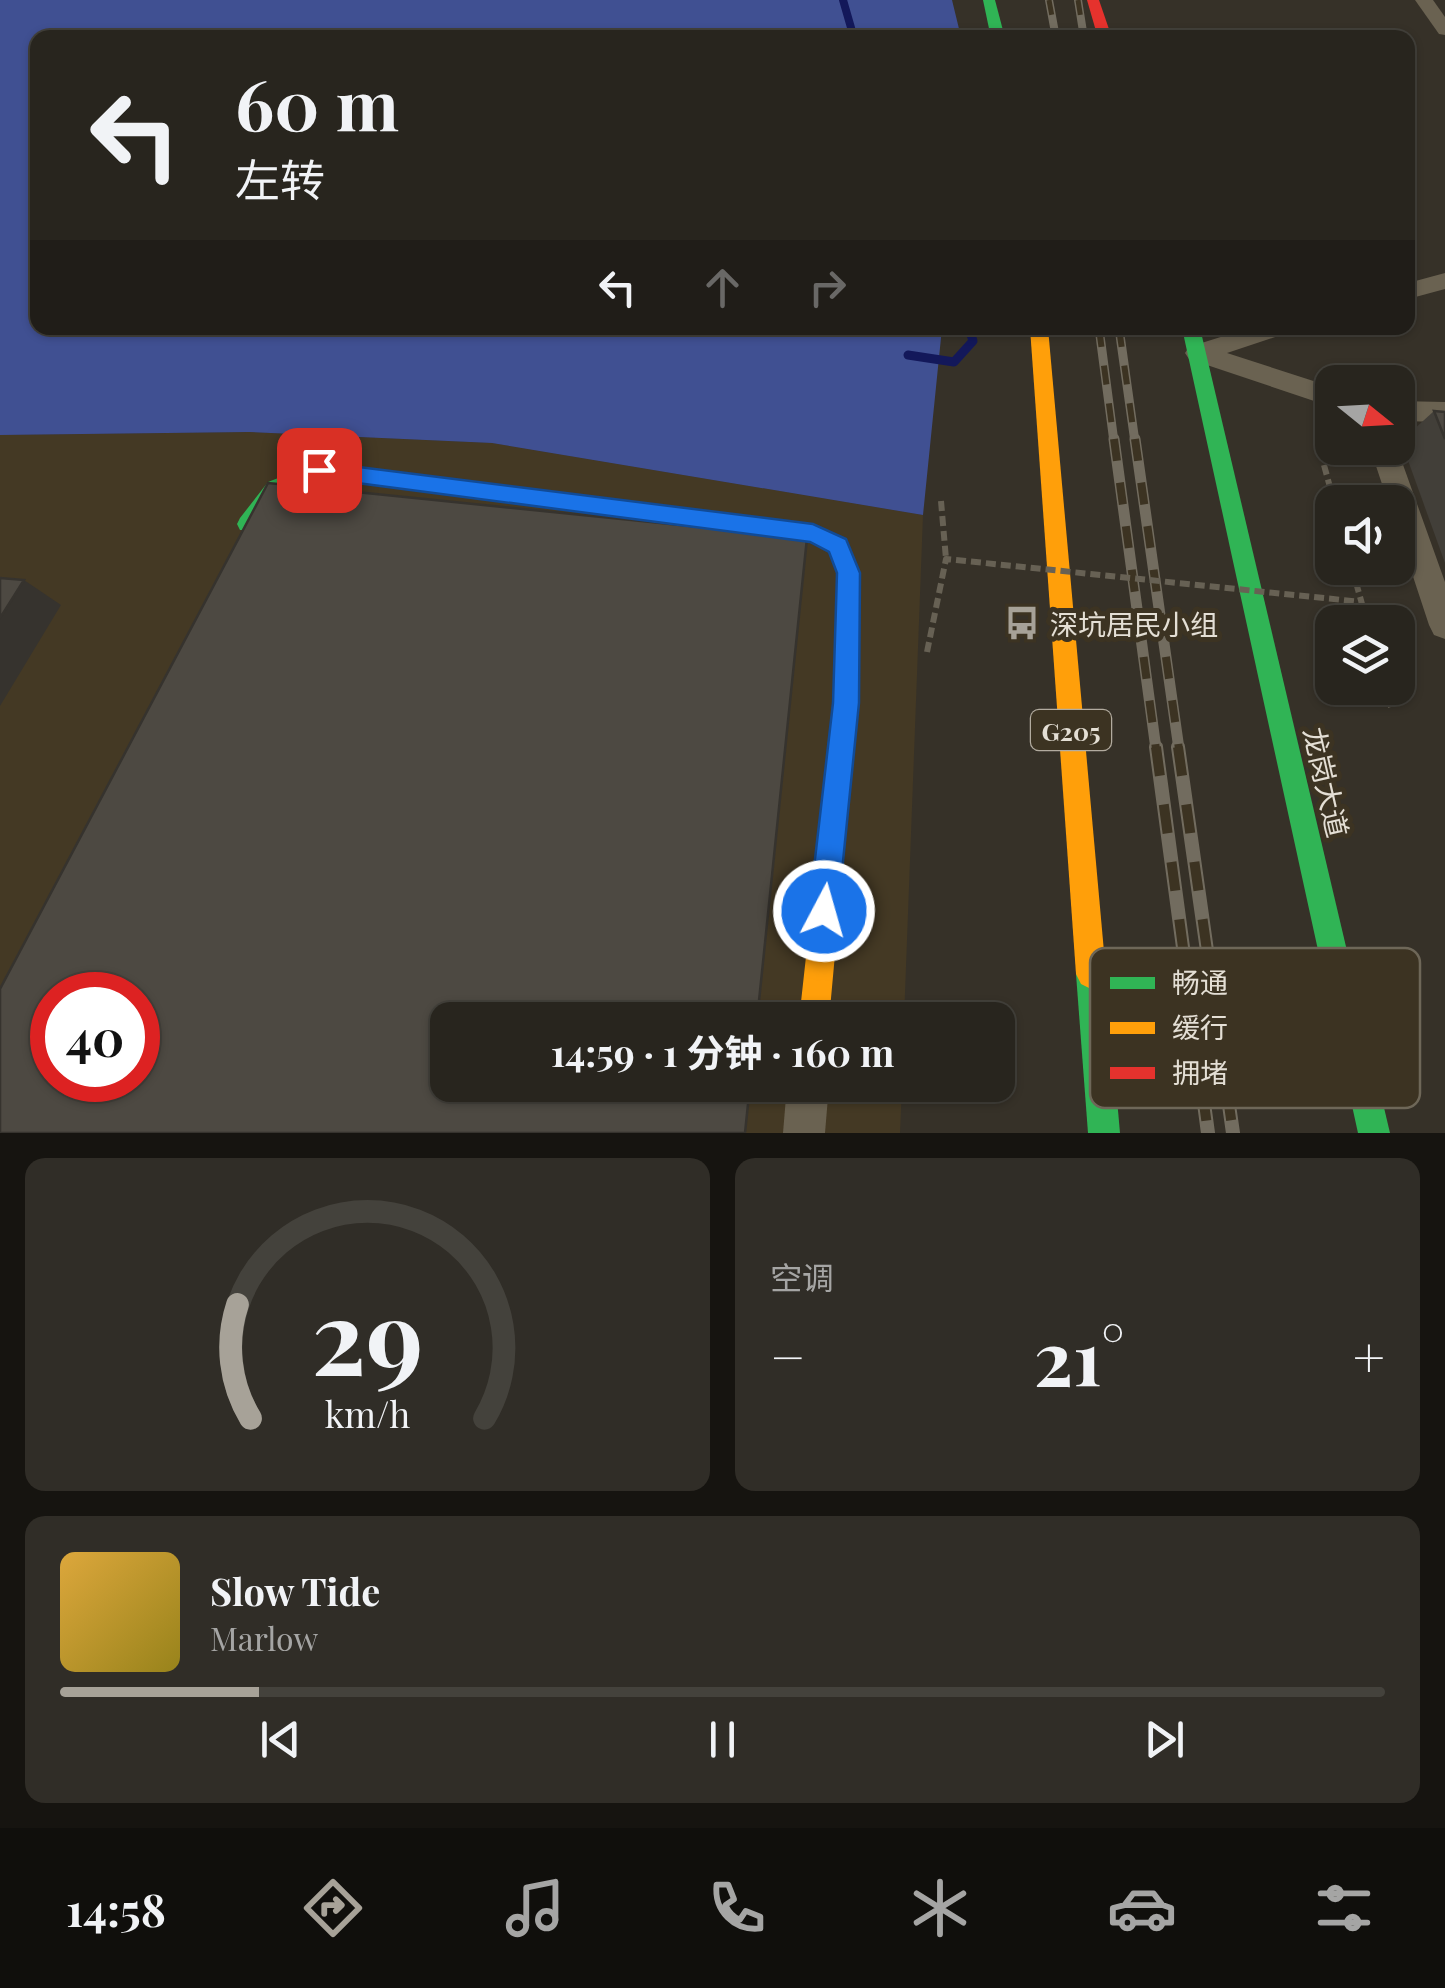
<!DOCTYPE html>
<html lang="zh">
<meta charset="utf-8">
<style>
:root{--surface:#28251e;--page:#302d27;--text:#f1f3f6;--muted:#a5a5a4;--line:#44423c;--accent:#a7a298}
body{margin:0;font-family:"Playfair Display","Noto Sans SC",serif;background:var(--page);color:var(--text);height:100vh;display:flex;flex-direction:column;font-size:38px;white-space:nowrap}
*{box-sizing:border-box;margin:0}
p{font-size:32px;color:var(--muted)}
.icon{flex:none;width:55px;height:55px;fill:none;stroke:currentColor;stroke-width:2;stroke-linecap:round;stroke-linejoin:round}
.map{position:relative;height:1133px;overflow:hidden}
.details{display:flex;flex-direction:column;gap:25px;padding:25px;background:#161410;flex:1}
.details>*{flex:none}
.hud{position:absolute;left:30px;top:30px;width:1385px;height:305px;border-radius:20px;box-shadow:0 2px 8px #0004,0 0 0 2px var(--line);background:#28251e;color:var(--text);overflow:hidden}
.needle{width:65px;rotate:108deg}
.fabs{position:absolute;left:1315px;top:365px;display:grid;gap:20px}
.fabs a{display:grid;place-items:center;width:100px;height:100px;border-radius:20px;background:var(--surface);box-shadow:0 2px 8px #0004,0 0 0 2px var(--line);font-size:50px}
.speed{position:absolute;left:30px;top:972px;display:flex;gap:20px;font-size:50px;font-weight:700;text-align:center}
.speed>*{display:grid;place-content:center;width:130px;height:130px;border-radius:50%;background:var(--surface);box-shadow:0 2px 8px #0004,0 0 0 2px var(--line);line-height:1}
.speed .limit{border:15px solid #d22;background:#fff;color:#111}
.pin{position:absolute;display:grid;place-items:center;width:85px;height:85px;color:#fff;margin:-42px;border-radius:20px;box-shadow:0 5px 15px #0006}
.me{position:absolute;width:110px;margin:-55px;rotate:6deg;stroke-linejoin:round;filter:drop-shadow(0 0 8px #0008)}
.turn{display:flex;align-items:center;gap:35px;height:210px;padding:0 40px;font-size:45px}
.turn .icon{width:130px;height:130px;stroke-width:2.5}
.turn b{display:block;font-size:70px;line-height:85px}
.lanes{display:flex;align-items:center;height:95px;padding:0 40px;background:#0003;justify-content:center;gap:50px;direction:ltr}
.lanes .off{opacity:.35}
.big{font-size:75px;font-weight:700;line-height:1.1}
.details .widget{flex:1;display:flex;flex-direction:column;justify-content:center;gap:15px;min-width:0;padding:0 35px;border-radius:20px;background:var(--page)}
.details .dial{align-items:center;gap:0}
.dial svg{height:260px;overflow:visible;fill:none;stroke:var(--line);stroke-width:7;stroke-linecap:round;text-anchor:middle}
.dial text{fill:var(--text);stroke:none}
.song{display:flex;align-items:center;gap:30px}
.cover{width:120px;height:120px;border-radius:15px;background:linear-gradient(135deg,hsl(40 70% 55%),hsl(50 70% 35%))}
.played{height:10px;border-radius:5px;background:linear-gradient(90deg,var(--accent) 15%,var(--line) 15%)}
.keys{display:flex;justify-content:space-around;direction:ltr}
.heat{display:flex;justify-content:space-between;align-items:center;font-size:55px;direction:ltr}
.details .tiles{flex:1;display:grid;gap:25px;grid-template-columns:1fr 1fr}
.widget:last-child{grid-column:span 2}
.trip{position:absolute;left:430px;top:1002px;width:585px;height:100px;border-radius:20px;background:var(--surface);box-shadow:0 2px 8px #0004,0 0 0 2px var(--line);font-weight:700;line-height:100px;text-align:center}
.tab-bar{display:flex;height:160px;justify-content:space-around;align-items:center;background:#100f0c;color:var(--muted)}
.tab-bar .icon{width:70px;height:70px}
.tab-bar .active{color:var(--accent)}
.tab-bar b{font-size:45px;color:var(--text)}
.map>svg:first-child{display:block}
</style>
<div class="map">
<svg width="1445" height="1133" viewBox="0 0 1445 1133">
<rect width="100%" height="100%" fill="#363128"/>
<path fill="#443924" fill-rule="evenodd" d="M249,432L492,443L923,515L904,1020H448V1085H902L900,1133H0V435ZM52,995H138V1080H52Z"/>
<polygon fill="#405092" points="0,0 952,0 961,37 38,38 38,328 942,328 923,515 492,443 249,432 0,435"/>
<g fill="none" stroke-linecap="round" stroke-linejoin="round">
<polyline stroke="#13185a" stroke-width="8" points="843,0 854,38"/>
<polyline stroke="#13185a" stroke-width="9" points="908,355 954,362 973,341 969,328"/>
<g stroke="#676154" stroke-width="6" stroke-dasharray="10 5" stroke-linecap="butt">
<polyline points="1324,465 1334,502"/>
<polyline points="941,501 946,559"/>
<polyline points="1352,568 1367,622"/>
<polyline points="1385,688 1391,707"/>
</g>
<g fill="#6a6251" fill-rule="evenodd">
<polygon points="1415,0 1433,0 1445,17 1445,35 1439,34"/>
<polygon points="1445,273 1445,289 1408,299 1408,283"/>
<polygon points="1249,328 1287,328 1284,334 1227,353 1332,387 1332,407 1189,359 1185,353 1189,347"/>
<polygon points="1398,401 1445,402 1445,422 1398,421"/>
<polygon points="1370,448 1397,448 1445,582 1445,639 1434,635 1429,625 1398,531 1398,502 1388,502"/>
<polygon points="787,1085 829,1085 825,1133 783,1133"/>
</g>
<g fill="#30b455" fill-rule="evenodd">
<polygon points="983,0 995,0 1005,38 991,38"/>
<polygon points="1182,328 1200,328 1390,1133 1358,1133"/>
<polygon points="319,462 815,525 823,528 826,534 823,540 815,543 320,478 282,494 256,530 240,530 237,524 240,518 268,482"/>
<polygon points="1091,959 1101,964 1106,974 1120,1133 1088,1133 1076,974 1081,964"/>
</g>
<g fill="#ff9f0a" fill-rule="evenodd">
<polygon points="1030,328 1048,328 1106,974 1101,984 1091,989 1081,984 1076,974"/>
<polygon points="815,525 846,539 860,573 858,703 829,1020 799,1020 834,703 838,573 829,552 807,540 804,534 807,528"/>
</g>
<polygon fill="#e5322d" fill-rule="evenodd" points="1087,0 1099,0 1112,38 1098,38"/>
<g stroke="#726c5f" stroke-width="8">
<g id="rail-far3">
<polyline points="1049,0 1056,38"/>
<polyline points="1078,0 1084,38"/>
</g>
</g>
<g stroke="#726c5f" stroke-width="9">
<g id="rail-far2">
<polyline points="1099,328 1114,442"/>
<polyline points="1119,328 1135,442"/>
</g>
</g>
<g stroke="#726c5f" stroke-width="11">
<g id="rail-far1">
<polyline points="1114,439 1156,749"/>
<polyline points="1135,439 1179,749"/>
</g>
</g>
<g stroke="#726c5f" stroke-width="14">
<g id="rail">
<polyline points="1156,747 1208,1133"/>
<polyline points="1178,747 1233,1133"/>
</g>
</g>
<use href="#rail-far3" stroke="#3c3322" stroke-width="5" stroke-dasharray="15" stroke-linecap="butt"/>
<use href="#rail-far2" stroke="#3c3322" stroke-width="6" stroke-dasharray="19" stroke-linecap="butt"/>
<use href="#rail-far1" stroke="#3c3322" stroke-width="8" stroke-dasharray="22" stroke-linecap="butt"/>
<use href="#rail" stroke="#3c3322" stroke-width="10" stroke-dasharray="29" stroke-linecap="butt"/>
<polyline stroke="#676154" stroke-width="6" stroke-dasharray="10 5" stroke-linecap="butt" points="927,652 946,559 1362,602"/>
</g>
<polygon fill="#423f39" points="1434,411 1445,412 1445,563 1401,441"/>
<polygon fill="#36332e" points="24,580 61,605 0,706 0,618"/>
<g fill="#4d4942" stroke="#36332e" stroke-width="2.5" fill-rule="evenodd">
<polygon points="1434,411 1445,412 1445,439"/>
<path d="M268,483L807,538L757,1020H448V1085H750L745,1133H0V989ZM52,995H138V1080H52Z"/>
<polygon points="0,578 24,580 0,618"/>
</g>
<polygon fill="#1a73e8" stroke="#114b97" stroke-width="2.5" points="319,462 813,524 846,539 860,573 859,703 838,911 834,921 824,925 814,921 809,911 833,703 837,573 829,552 810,542 319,478 308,470"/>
<defs>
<g id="bus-bare" transform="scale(2.7)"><path d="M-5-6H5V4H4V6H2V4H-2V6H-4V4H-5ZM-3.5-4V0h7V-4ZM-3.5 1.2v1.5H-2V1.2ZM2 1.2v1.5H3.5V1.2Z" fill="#a7a298" stroke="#3c3322" stroke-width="2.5" paint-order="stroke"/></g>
</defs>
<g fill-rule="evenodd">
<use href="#bus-bare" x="1022" y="623"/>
</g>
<g text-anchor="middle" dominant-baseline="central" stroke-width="10" stroke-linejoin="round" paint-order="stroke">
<rect fill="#3c3322" stroke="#b2ab9f" stroke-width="2.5" x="1031" y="710" width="80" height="40" rx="8"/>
<g font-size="25" font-weight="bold" fill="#e4dfd5">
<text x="1071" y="730">G205</text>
</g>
<g font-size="28" fill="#e4dfd5" stroke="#3c3322" text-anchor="start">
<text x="1050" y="623">深坑居民小组</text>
</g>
<g font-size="28" fill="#e4dfd5" stroke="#3c3322">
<text transform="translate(1327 782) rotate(77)">龙岗大道</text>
</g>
</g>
<rect x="1090" y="948" width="330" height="160" rx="15" fill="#3c3322" stroke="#6e6758" stroke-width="2.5"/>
<rect x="1110" y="977" width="45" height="12" fill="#30b455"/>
<rect x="1110" y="1022" width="45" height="12" fill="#ff9f0a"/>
<rect x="1110" y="1067" width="45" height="12" fill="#e5322d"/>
<g font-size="28" fill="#e4dfd5">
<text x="1172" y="993">畅通</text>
<text x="1172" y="1038">缓行</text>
<text x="1172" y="1083">拥堵</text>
</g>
</svg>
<div class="fabs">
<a><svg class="needle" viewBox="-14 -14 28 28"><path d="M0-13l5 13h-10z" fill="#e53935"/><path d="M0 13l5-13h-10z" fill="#a5a5a4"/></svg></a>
<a><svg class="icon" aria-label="sound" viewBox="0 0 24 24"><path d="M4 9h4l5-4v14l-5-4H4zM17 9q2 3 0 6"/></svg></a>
<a><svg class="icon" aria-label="layers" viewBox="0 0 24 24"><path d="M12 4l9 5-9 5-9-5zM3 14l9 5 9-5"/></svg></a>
</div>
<div class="speed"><div class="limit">40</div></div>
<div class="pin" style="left:319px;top:470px;background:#d93025"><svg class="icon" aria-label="arrive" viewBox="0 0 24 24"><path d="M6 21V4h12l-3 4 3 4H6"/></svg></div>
<svg class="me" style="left:824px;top:911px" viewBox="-20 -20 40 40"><circle r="17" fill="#1a73e8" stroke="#fff" stroke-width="3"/><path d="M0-11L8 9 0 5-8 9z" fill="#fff"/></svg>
<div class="trip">14:59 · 1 分钟 · 160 m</div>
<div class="hud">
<div class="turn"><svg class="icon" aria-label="left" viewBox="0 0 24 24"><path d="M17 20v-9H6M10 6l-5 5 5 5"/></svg><div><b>60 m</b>左转</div></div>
<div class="lanes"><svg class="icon" aria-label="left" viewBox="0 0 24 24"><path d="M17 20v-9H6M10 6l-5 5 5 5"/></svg><svg class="icon off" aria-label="ahead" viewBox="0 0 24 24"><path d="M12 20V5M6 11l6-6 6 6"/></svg><svg class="icon off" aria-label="right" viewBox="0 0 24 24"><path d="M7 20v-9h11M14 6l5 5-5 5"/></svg></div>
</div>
</div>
<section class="details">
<div class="tiles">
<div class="widget dial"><svg viewBox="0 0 100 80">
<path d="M14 69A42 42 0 1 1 86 69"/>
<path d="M14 69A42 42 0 0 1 10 34" stroke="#a7a298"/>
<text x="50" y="56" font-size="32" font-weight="700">29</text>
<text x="50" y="72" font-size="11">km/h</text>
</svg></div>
<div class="widget"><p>空调</p>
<div class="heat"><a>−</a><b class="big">21°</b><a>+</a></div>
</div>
<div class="widget">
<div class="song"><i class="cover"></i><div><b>Slow Tide</b><p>Marlow</p></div></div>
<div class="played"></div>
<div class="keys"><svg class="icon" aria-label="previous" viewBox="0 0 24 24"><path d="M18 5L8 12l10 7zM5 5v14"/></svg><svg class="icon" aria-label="pause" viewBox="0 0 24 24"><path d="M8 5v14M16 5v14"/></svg><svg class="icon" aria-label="next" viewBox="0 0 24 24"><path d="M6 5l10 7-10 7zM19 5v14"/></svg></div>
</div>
</div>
</section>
<nav class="tab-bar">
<b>14:58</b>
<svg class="icon active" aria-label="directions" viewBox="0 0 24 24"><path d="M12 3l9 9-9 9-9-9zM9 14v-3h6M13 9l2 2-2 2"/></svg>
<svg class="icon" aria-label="music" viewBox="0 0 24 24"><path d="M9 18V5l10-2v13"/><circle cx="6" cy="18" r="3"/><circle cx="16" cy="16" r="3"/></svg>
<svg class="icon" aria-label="phone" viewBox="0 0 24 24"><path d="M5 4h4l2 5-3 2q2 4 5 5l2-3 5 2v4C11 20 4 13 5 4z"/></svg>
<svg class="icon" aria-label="climate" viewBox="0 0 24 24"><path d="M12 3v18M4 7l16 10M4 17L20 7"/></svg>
<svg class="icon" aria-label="car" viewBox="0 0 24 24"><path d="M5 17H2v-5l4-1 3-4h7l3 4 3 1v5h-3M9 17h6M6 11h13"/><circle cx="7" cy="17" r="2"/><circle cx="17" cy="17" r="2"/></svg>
<svg class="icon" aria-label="filters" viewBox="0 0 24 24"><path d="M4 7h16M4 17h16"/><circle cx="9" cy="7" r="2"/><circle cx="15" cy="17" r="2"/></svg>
</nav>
